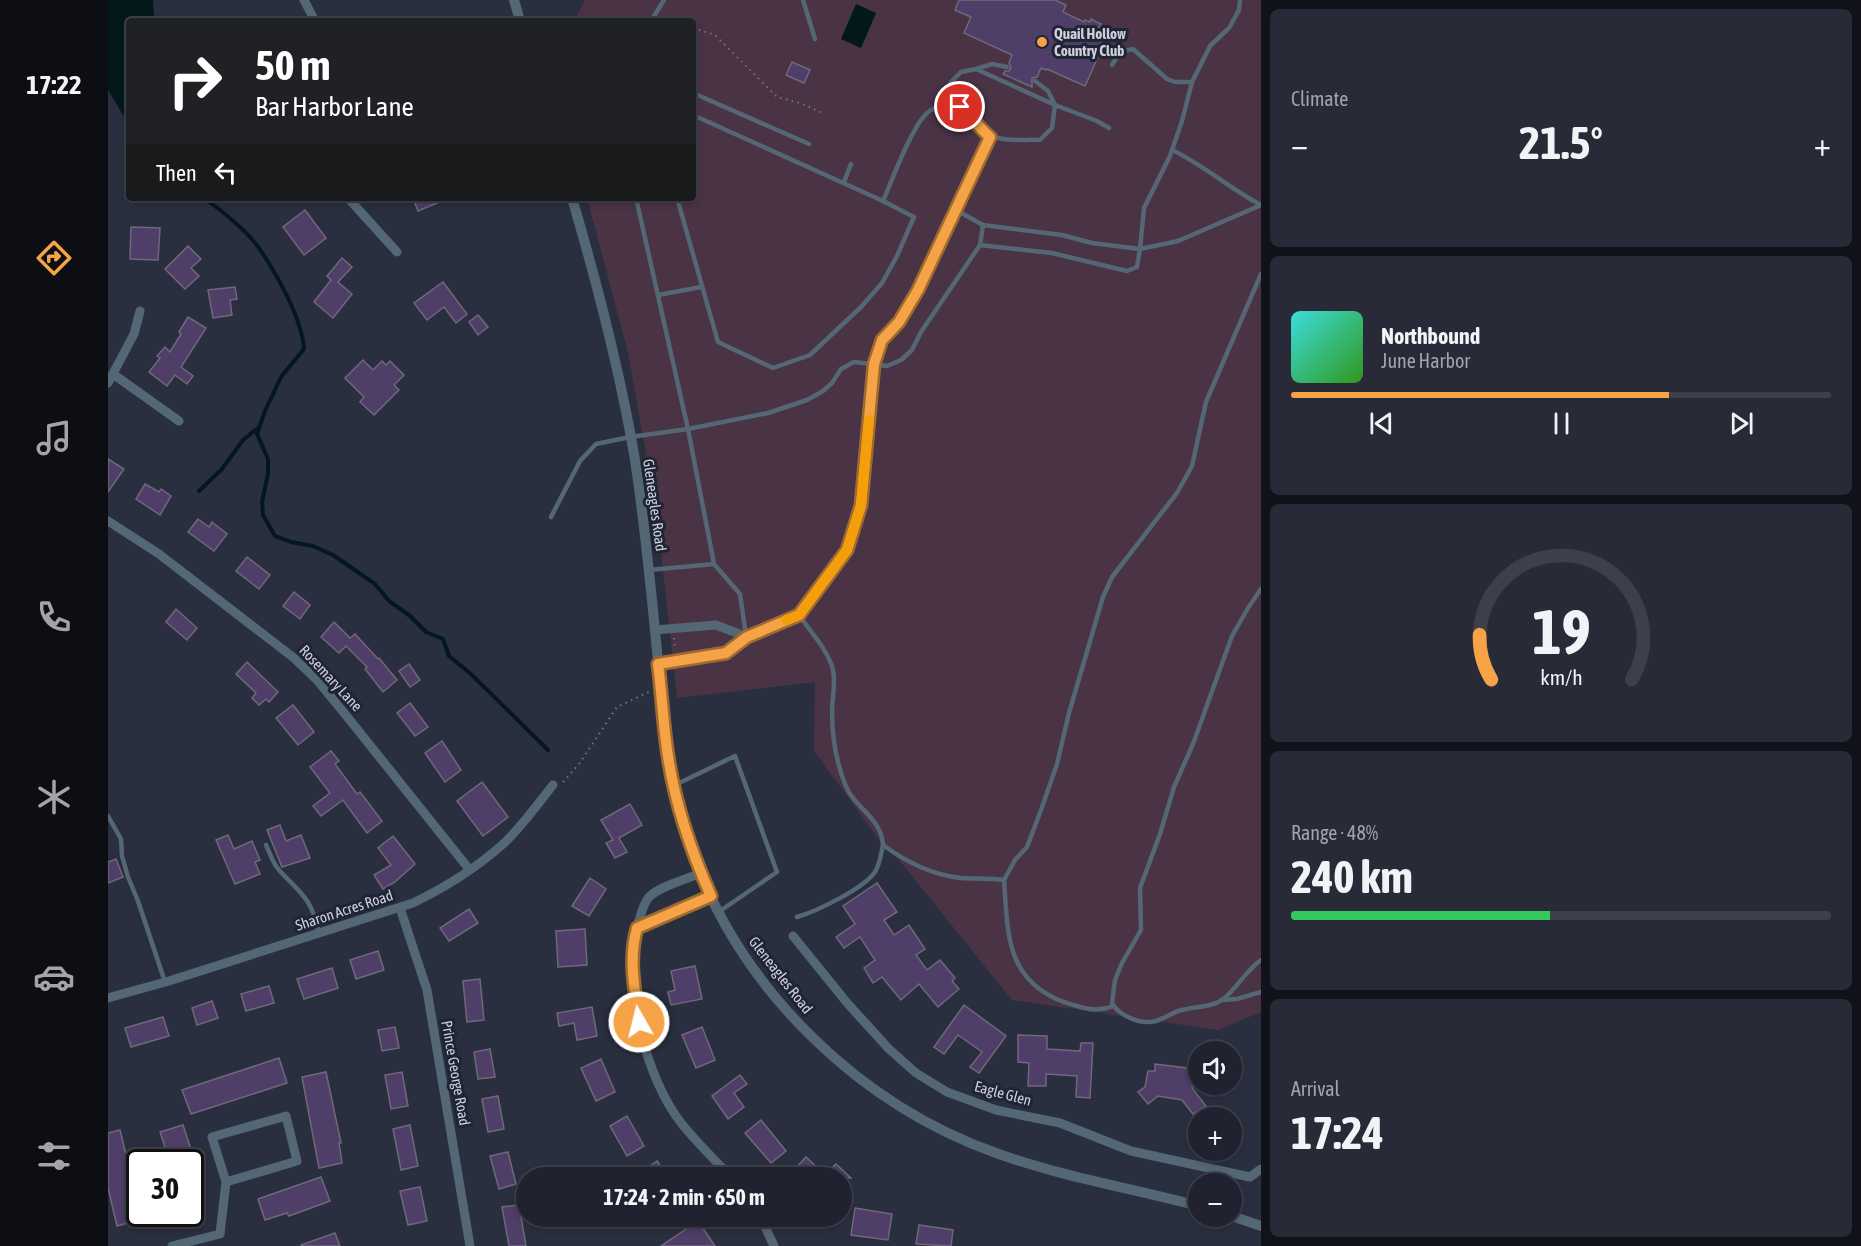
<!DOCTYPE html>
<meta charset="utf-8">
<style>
:root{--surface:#20232f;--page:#282b37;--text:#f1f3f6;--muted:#a2a4aa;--line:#3d404b;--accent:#f5a346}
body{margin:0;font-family:"Asap Condensed",sans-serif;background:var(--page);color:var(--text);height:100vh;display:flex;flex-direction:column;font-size:22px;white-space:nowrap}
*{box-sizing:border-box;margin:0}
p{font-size:20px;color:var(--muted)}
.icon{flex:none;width:33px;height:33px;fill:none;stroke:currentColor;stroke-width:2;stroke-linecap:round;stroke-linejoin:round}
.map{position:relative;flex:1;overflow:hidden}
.details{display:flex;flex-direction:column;gap:9px;padding:9px;background:#12131a;width:600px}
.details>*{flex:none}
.guide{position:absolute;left:18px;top:18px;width:570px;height:183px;border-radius:6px;box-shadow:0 3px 9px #0003,0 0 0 2px var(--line);background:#202124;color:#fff;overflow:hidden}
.tools{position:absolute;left:1080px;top:1041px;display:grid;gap:12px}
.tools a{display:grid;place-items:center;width:54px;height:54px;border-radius:50%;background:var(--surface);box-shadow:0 3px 9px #0003,0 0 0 2px var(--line);font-size:30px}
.speed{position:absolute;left:18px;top:1149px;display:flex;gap:12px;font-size:30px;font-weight:700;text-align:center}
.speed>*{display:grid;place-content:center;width:78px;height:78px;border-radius:50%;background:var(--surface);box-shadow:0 3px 9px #0003,0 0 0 2px var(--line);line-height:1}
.speed .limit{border:3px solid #111;border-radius:9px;background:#fff;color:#111}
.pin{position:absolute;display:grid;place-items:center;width:51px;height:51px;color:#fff;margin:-26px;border:3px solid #fff;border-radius:50%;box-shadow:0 2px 6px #0007}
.me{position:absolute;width:66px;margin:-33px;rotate:352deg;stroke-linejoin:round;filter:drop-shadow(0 0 4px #0008)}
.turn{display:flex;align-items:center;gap:21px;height:126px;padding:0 30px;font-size:27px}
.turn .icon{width:78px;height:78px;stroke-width:2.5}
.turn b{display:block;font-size:42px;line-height:51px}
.then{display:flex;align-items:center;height:57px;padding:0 30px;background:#0003;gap:12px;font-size:22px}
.big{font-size:45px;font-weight:700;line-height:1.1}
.details .tile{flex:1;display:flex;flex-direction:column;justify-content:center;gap:9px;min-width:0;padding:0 21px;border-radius:9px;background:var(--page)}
.details .dial{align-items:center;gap:0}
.dial svg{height:156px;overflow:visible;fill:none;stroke:var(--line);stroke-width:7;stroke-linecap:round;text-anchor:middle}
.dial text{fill:var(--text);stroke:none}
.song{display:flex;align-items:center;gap:18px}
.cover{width:72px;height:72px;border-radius:9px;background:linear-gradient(135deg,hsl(180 70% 55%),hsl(110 70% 35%))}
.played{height:6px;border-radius:3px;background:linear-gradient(90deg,var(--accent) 70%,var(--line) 70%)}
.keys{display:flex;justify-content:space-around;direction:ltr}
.heat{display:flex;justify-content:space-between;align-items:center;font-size:33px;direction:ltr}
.charge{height:9px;border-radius:4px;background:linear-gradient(90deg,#34c759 48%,var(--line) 0)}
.trip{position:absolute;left:408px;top:1167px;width:336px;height:60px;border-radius:30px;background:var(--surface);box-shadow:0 3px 9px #0003,0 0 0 2px var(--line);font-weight:700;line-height:60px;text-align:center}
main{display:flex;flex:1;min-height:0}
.tab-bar{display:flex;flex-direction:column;width:108px;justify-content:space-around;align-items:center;background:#0d0e13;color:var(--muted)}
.tab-bar .icon{width:42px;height:42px}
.tab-bar .on{color:var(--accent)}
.tab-bar b{font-size:27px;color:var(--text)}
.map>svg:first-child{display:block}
</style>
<main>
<nav class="tab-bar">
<b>17:22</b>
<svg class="icon on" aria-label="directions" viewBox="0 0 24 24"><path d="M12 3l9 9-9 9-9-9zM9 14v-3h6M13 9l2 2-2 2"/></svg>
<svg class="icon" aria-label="music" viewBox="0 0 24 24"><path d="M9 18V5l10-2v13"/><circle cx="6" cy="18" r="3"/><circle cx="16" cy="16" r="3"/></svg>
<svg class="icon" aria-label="phone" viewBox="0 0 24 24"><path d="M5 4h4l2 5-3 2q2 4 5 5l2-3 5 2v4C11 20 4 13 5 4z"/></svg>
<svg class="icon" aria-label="climate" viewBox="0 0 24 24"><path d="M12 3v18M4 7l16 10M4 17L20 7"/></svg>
<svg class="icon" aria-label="car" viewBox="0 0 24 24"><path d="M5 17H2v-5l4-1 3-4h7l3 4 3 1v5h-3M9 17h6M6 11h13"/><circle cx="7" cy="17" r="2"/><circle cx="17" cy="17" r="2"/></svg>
<svg class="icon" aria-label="filters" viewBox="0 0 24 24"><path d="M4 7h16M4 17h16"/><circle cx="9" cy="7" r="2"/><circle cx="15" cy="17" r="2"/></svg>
</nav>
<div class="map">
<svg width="1153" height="1246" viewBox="0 0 1153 1246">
<rect width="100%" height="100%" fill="#2a2f3f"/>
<polygon fill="#493345" points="477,0 1153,0 1153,1012 1110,1030 904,1000 792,861 775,845 706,751 707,682 569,698 553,552 538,453 520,353 479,198 585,198 585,21 466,21"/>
<g fill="#03181b">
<polygon points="0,0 45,0 46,21 21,21 21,120 15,115 0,90"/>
<polygon points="748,4 768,13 753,48 733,39"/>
</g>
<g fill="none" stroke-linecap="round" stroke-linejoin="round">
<g stroke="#03181b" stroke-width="4">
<path d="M96,198C114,211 138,230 151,248C169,274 194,319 196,349L173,377L157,411L149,434L160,459V474L154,502L155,515L167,536L183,542L205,546L225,555L267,584L281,601L302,616L318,632L335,639L341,656L363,674L440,750"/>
<polyline points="91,491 114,469 135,440 151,427"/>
</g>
</g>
<g fill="#4f3e68" stroke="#6f687b" stroke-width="1.5">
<polygon points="851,0 947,0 958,5 955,12 976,22 977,20 982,22 983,19 993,24 991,27 997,30 991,47 994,48 977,86 939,69 938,70 933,68 929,77 924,78 924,87 895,74 897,71 901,71 903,68 901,63 904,55 856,33 863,17 847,10"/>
<polygon points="684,62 702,70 696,83 678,75"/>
<polygon points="305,198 341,198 310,211"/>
<polygon points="197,210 218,238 196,255 175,227"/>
<polygon points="23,227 52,228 50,260 22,259"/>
<polygon points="80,246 93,259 83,268 91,276 77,289 57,269"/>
<polygon points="234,258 244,267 230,282 244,294 225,318 206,302 223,280 219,276"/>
<polygon points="335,282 359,314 348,323 336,307 319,320 306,303"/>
<polygon points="127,287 129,299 122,300 124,315 105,318 100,290"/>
<polygon points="370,315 380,327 370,335 361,322"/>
<polygon points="80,317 98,328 73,367 85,376 79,384 67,375 59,386 41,372 52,358 49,356 57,347 62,352 73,334 71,332"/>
<polygon points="255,360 265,370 274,361 278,365 282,361 296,375 286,385 291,390 266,415 252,402 256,397 237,378"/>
<polygon points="0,459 16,469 0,492"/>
<polygon points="37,484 51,492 53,489 63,496 52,515 28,499"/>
<polygon points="90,519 101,527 104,522 119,534 106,551 80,532"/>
<polygon points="139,557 162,575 151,589 128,571"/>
<polygon points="186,592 202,605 192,619 175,606"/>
<polygon points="68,609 89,628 79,640 58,622"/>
<polygon points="226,622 242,638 247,634 270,659 271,658 289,680 275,692 257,669 259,667 238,646 231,653 213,637"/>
<polygon points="139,662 170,692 161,702 158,699 151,705 144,698 148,693 128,674"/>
<polygon points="301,664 312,680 302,687 291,671"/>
<polygon points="302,703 320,727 307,736 289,713"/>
<polygon points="185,705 206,732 190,745 168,718"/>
<polygon points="334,741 353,770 337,782 317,753"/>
<polygon points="223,751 231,761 227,764 249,794 252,792 274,821 259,833 235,800 213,816 205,806 222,793 202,767"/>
<polygon points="374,782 400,817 375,836 349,801"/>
<polygon points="522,804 534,825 511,838 519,852 507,858 498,843 505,840 493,820"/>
<polygon points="172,825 178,841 193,835 202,858 174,867 159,830"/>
<polygon points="120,835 126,849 144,841 152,860 147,862 152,874 127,884 108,840"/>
<polygon points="285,836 307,864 287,882 275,889 266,875 283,865 270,848"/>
<polygon points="8,859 15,877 0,883 0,862"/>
<polygon points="482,878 498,889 481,916 464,906"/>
<polygon points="769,883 789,912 776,920 786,935 801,925 817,949 808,955 819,970 832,960 847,978 844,981 851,989 830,1007 811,984 793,1000 774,977 765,983 756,968 767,960 752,937 736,948 728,937 747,924 735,906"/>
<polygon points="361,909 370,923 341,941 332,928"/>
<polygon points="477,929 479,965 450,967 448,931"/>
<polygon points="270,951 276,970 248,979 242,960"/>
<polygon points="587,966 594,999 563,1005 560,992 567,990 563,971"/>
<polygon points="224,968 230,988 196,999 189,979"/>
<polygon points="372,979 376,1020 359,1022 355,981"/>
<polygon points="161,986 166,1003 138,1011 133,994"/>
<polygon points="104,1001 110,1018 89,1025 84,1008"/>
<polygon points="856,1005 898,1036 871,1073 862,1067 874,1052 850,1035 836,1054 826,1047"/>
<polygon points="484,1007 489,1036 469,1040 466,1023 451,1026 449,1013"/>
<polygon points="55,1017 61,1036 23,1047 17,1028"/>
<polygon points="287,1027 291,1048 274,1051 270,1030"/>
<polygon points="594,1027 607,1060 588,1068 574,1035"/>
<polygon points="910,1035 939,1036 939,1049 972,1051 973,1043 985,1043 982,1098 968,1097 969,1076 938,1074 938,1086 920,1086 921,1063 910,1062"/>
<polygon points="382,1049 387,1077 370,1079 366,1052"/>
<polygon points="171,1058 179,1083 83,1114 74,1090"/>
<polygon points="493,1059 507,1092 488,1101 473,1068"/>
<polygon points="1047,1064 1087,1069 1084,1088 1098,1106 1085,1114 1074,1100 1050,1096 1040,1104 1030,1092 1037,1087 1040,1071 1047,1071"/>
<polygon points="218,1072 233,1143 231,1143 234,1163 211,1168 194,1077"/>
<polygon points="294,1072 300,1106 283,1109 277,1075"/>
<polygon points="632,1075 639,1084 626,1093 636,1107 620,1119 604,1096"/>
<polygon points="390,1096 396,1129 380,1132 374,1099"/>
<polygon points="519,1116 536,1146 519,1156 502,1126"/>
<polygon points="653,1120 678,1151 663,1163 637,1133"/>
<polygon points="75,1125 96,1190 82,1195 82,1162 62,1162 52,1132"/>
<polygon points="302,1125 310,1166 293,1170 285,1129"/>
<polygon points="12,1130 29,1201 23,1202 27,1221 9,1226 0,1188 0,1133"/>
<polygon points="400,1152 408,1184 391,1189 382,1156"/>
<polygon points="698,1157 717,1175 728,1164 743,1178 687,1178 683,1173"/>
<polygon points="549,1161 560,1178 526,1178"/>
<polygon points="213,1177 222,1201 181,1216 179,1213 157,1220 150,1199"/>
<polygon points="312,1187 319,1221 300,1225 292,1191"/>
<polygon points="411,1205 418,1246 401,1246 394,1207"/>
<polygon points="747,1208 784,1214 780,1240 743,1235"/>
<polygon points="590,1221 607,1246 553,1246"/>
<polygon points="811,1225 845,1230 843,1246 808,1244"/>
<polygon points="227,1233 232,1246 194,1246 193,1245"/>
</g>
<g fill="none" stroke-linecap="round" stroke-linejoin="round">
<g stroke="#707482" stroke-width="2" stroke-dasharray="1.5 4.5" stroke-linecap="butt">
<polyline points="585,28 607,35 669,97 692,103 715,113"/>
<polyline points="566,638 567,650"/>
<polyline points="455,782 471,764 509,707 541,692"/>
</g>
<g stroke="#546775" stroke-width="4.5">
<polyline points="695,0 707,39"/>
<polyline points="1132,0 1131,10 1121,28 1102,46 1084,82 1074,121 1062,156 1036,208 1032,249 1070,241 1153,205"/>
<polyline points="543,21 556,0"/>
<polyline points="1004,65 1012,52 1025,49 1059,79 1067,82 1084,82"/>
<polyline points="868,69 884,64 899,67"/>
<polyline points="927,81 940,91 947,105"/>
<polyline points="585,93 701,144"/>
<polyline points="842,105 843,82 853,72 868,69 947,105"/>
<polyline points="585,115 775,201"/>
<path d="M1064,150C1096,165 1122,189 1153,205"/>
<polyline points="736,182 743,164"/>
<polyline points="528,198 580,429 606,564 632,594 638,636"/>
<path d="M569,198L610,342L665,368L702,355L753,307L774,283L789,256L806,217L775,201C784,180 803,129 818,114C826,106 841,102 852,107C861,112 865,120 871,127C885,144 912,139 932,140L944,128L947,105L989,121L1001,128"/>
<polyline points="848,210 875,225 954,235 984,243 1032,249 1029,267 1019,271 944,253 872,245"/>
<polyline points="550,295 593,287"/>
<polyline points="443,517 472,461 488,444 522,437 580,429 660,413 699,400 715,391 724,383 733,369 746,362 779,366 793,360 804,350 813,332 872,245 875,225"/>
<polyline points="541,570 606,564"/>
<path d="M1153,589L1140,608L1124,636L1085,744L1066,787L1052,834L1032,888L1033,930L1014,963L1007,980L1004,1003C1011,1016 1033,1025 1048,1021C1057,1018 1065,1012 1074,1010C1087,1006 1102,1008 1114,1000C1129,989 1137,971 1153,960"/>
<path d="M691,615C702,631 720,650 725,670C728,684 724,698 724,711C724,736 728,761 737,784C745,807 774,818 775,845C798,862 825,875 853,878C868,879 882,878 896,880L907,860L919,847L933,810L949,764L961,713L995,597L1004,577L1069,493L1084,466L1098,402L1153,274"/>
<polyline points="567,785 627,756 669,872 612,911"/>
<polyline points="0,816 13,839 14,856 20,877 30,901 57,982"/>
<path d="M158,845C162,853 165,864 171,870C194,895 204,898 211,934"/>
<path d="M896,880C900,933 897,980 956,1002C974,1008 988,1013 1005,1006"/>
<path d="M689,917C709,911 755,889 767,872C772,864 773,854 775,845"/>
<polyline points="1113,1000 1129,999 1153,992"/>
</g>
<g stroke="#546775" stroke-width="9">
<polyline points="196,0 207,21"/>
<polyline points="240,198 289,252"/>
<polyline points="5,374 71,421"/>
<polyline points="0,383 26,334 32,311"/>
<polyline points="0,521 51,554 186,658 209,680 241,719 361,869"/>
<polyline points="547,630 608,625 639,637 618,653 550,664"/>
<polyline points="639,637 691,615 739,550 753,505 766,364 774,340 791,322 810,290 882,137"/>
<path d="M593,873C579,879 552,886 541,897C534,905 532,919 529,928L603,896"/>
<polyline points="292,908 319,990 362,1246"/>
<path d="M529,928C514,983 538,1080 574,1124C589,1143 607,1160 624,1178"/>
<polyline points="685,936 740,1004 781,1049 808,1073 839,1092 888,1110 952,1123 1023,1151 1142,1177 1153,1169"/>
<path d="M0,998L61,981L305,903C336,888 368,868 394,845C413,828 429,805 445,785"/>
<polyline points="652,1216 666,1246"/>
<polyline points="64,1246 112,1234 118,1182 104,1137 178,1116 189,1161 118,1182"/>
</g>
<g stroke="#546775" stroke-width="10">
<polyline points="406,0 412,21"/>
<path d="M464,198C489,283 511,367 526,454C542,554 548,655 560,756C567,790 574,824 586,857C636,993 753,1105 888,1153C954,1177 1023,1188 1090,1206"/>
<polyline points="1124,1216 1153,1226"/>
</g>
</g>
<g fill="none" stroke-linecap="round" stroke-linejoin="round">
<g stroke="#9f6a2e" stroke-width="15">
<path id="route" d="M531,1022C527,990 520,960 529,928L603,896C583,851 567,804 560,756C555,725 554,694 550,664L618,653L639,637L691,615L739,550L753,505L766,364L774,340L791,322L810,290L882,137C871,128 864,116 852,107"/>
</g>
<use href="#route" stroke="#f5a346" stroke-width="10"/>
<polyline stroke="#f59e0b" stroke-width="10" points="678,620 691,615 739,550 753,505 761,420"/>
</g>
<circle fill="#f5a346" stroke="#202535" stroke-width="2" cx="934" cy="42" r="6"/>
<g text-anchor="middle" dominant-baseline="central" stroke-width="6" stroke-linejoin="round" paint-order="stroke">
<g font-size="15" font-weight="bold" fill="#ced1dc" stroke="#202535" text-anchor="start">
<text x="946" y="33">Quail Hollow<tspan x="946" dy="17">Country Club</tspan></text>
</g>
<g font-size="15" fill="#ced1dc" stroke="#202535">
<text transform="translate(547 505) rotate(82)">Gleneagles Road</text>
<text transform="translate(223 678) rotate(47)">Rosemary Lane</text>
<text transform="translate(236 910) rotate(-18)">Sharon Acres Road</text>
<text transform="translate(673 975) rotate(52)">Gleneagles Road</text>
<text transform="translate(348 1073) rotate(80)">Prince George Road</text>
<text transform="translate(895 1093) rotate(15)">Eagle Glen</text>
</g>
</g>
</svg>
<div class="tools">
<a><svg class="icon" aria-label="sound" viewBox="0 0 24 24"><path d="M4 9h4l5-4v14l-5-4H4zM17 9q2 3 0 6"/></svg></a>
<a>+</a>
<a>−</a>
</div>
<div class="speed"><div class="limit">30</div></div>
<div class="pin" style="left:852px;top:107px;background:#d93025"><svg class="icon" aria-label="arrive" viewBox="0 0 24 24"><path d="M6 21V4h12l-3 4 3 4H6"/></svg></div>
<svg class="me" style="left:531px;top:1022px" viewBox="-20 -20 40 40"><circle r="17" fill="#f5a346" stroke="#fff" stroke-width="3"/><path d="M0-11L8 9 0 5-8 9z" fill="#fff"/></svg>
<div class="trip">17:24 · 2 min · 650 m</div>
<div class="guide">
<div class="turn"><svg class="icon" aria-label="right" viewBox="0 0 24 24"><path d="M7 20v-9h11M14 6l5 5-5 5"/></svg><div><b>50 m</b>Bar Harbor Lane</div></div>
<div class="then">Then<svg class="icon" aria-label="left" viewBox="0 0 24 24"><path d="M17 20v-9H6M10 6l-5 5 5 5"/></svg></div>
</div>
</div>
<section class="details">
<div class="tile"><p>Climate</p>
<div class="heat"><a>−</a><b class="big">21.5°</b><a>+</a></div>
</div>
<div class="tile">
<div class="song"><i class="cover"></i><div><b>Northbound</b><p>June Harbor</p></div></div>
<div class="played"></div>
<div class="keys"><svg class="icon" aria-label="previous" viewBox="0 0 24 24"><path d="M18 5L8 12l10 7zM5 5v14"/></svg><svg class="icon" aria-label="pause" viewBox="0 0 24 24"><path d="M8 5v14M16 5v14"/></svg><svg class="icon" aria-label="next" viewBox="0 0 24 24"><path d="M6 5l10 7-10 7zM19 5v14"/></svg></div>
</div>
<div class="tile dial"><svg viewBox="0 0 100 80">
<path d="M14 69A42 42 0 1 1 86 69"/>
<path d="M14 69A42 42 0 0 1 8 46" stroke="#f5a346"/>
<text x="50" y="56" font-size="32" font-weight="700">19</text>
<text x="50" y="72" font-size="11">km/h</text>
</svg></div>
<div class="tile"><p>Range · 48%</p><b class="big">240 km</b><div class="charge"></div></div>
<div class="tile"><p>Arrival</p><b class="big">17:24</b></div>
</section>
</main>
